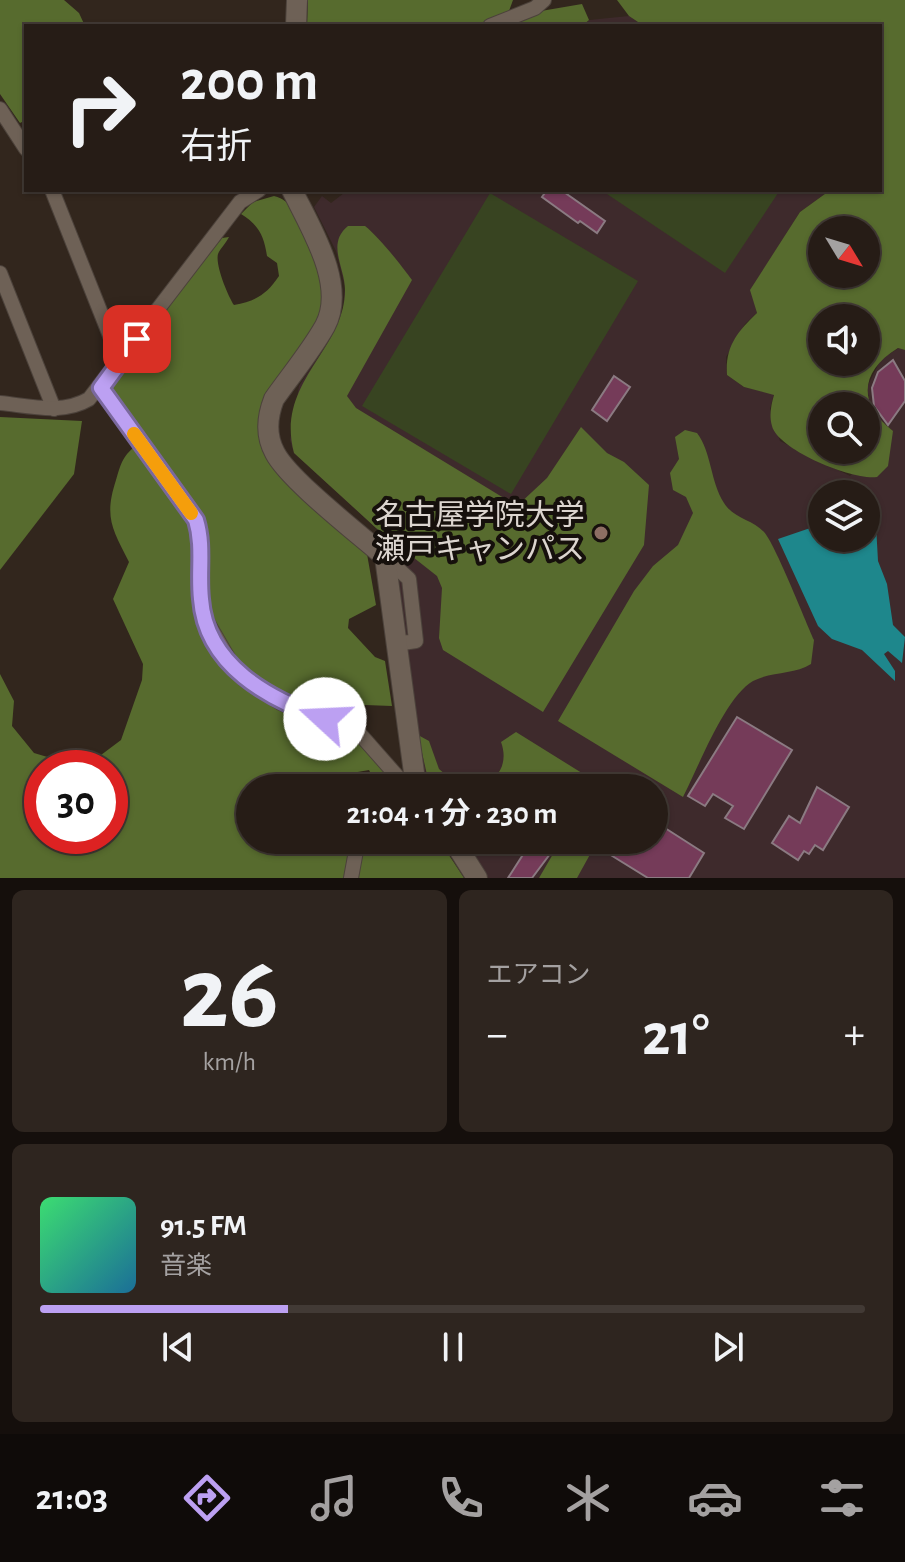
<!DOCTYPE html>
<html lang="ja">
<meta charset="utf-8">
<style>
:root{--surface:#261c16;--page:#2e251f;--text:#f1f3f6;--muted:#a4a1a1;--line:#423a35;--accent:#bca0f2}
body{margin:0;font-family:"Alegreya Sans","Noto Sans JP",sans-serif;background:var(--page);color:var(--text);height:100vh;display:flex;flex-direction:column;font-size:30px;white-space:nowrap}
*{box-sizing:border-box;margin:0}
p{font-size:26px;color:var(--muted)}
.icon{flex:none;width:44px;height:44px;fill:none;stroke:currentColor;stroke-width:2;stroke-linecap:round;stroke-linejoin:round}
.map{position:relative;height:878px;overflow:hidden}
.side{display:flex;flex-direction:column;gap:12px;padding:12px;background:#150f0c;flex:1}
.side>*{flex:none}
.hud{position:absolute;left:24px;top:24px;width:858px;height:168px;border-radius:0px;box-shadow:0 2px 6px #0004,0 0 0 2px var(--line);background:#261c16;color:var(--text);overflow:hidden}
.needle{width:52px;rotate:128deg}
.controls{position:absolute;left:808px;top:216px;display:grid;gap:16px}
.controls a{display:grid;place-items:center;width:72px;height:72px;border-radius:50%;background:var(--surface);box-shadow:0 2px 6px #0004,0 0 0 2px var(--line);font-size:40px}
.speed{position:absolute;left:24px;top:750px;display:flex;gap:16px;font-size:40px;font-weight:700;text-align:center}
.speed>*{display:grid;place-content:center;width:104px;height:104px;border-radius:50%;background:var(--surface);box-shadow:0 2px 6px #0004,0 0 0 2px var(--line);line-height:1}
.speed .limit{border:12px solid #d22;background:#fff;color:#111}
.pin{position:absolute;display:grid;place-items:center;width:68px;height:68px;color:#fff;margin:-34px;border-radius:16px;box-shadow:0 4px 12px #0006}
.me{position:absolute;width:88px;margin:-44px;rotate:290deg;stroke-linejoin:round;filter:drop-shadow(0 0 6px #0008)}
.turn{display:flex;align-items:center;gap:28px;height:168px;padding:0 24px;font-size:36px}
.turn .icon{width:104px;height:104px;stroke-width:2.5}
.turn b{display:block;font-size:56px;line-height:68px}
.big{font-size:60px;font-weight:700;line-height:1.1}
.side .widget{flex:1;display:flex;flex-direction:column;justify-content:center;gap:12px;min-width:0;padding:0 28px;border-radius:12px;background:var(--page)}
.side .dial{align-items:center;gap:0}
.dial b{font-size:104px;line-height:1}
.song{display:flex;align-items:center;gap:24px}
.cover{width:96px;height:96px;border-radius:12px;background:linear-gradient(135deg,hsl(140 70% 55%),hsl(200 70% 35%))}
.played{height:8px;border-radius:4px;background:linear-gradient(90deg,var(--accent) 30%,var(--line) 30%)}
.keys{display:flex;justify-content:space-around;direction:ltr}
.heat{display:flex;justify-content:space-between;align-items:center;font-size:44px;direction:ltr}
.side .tiles{flex:1;display:grid;gap:12px;grid-template-columns:1fr 1fr}
.widget:last-child{grid-column:span 2}
.trip{position:absolute;left:236px;top:774px;width:432px;height:80px;border-radius:40px;background:var(--surface);box-shadow:0 2px 6px #0004,0 0 0 2px var(--line);font-weight:700;line-height:80px;text-align:center}
.menu{display:flex;height:128px;justify-content:space-around;align-items:center;background:#0f0b09;color:var(--muted)}
.menu .icon{width:56px;height:56px}
.menu .active{color:var(--accent)}
.menu b{font-size:36px;color:var(--text)}
.map>svg:first-child{display:block}
</style>
<div class="map">
<svg width="905" height="878" viewBox="0 0 905 878">
<rect width="100%" height="100%" fill="#32261d"/>
<g fill="#3e2a2c" fill-rule="evenodd">
<polygon points="629,16 644,26 582,26 589,20"/>
<path d="M348,190H841L838,194L829,191L800,212L751,290L757,313L745,324L726,357L727,375L744,387L774,394L770,409L780,441L850,476L893,432L879,420L870,405L867,387L881,359L899,348L905,350V878H485L462,840H654V788H430L423,767L389,547L376,528L294,453L290,440L299,386L334,332L343,308L345,287L336,251L314,207L322,196L331,203ZM822,494H866V538H822Z"/>
</g>
<g fill="#384421">
<polygon points="601,190 780,190 725,273"/>
<polygon points="490,193 638,281 511,494 362,406"/>
</g>
<g fill="#576b2e" fill-rule="evenodd">
<polygon points="0,0 64,0 79,13 85,26 26,26 26,120 20,123 0,94"/>
<polygon points="308,0 513,0 509,11 480,26 307,26"/>
<path d="M617,0H905V350L898,348C860,371 857,404 893,431L888,466L877,477C854,481 778,450 772,426C769,416 771,405 774,395L744,387L727,375C725,347 737,332 757,313L750,290L800,212L829,191L838,194L841,190H880V26H644L629,16ZM822,230H866V274H822ZM822,318H866V362H822ZM822,406H866V450H822Z"/>
<polygon points="582,4 589,20 582,26 500,26 541,11"/>
<path d="M274,196C293,201 296,216 303,233C311,253 323,275 323,298C322,351 255,379 260,435L367,554L376,605L349,619L348,628L375,657L385,661L392,706L365,705L358,719L348,723L282,698L247,675L234,661L206,607L204,536L108,387L110,379L222,238L229,237C226,243 220,249 218,254C215,265 228,296 234,305C256,301 267,294 279,276L277,263L267,256C264,236 259,225 241,214L253,202Z"/>
<path d="M348,226H365C379,237 401,265 412,280L347,396L356,408L517,506L547,478L581,427L607,453L624,462L649,485L644,545L543,712L443,650L439,638L442,588L437,576L376,528L294,453C275,382 345,350 345,290C345,267 326,244 348,226Z"/>
<polygon points="0,417 82,421 74,474 0,570"/>
<path d="M685,430L697,433C712,453 710,481 724,503C734,519 752,519 764,532C775,544 805,620 814,640L811,664C794,675 772,671 753,681C725,697 698,768 683,797L558,721L634,591L653,566L678,545L693,513L686,497L673,490L670,473L679,459L675,437Z"/>
<path d="M138,444L192,520L197,535L196,594L228,667L352,735L396,781L391,788H378L369,770L352,773L345,788H250V840H354L347,878H0V674L14,701L12,726L34,753L71,764L97,758L121,740L142,680L143,664L113,599L129,562C112,529 104,517 116,480C121,463 123,455 138,444ZM42,768H110V836H42Z"/>
<path d="M516,732L606,788H477C498,781 509,764 501,742Z"/>
<polygon points="418,735 429,741 439,769 461,788 430,788"/>
<polygon points="364,840 439,840 464,878 356,878"/>
<polygon points="556,840 598,840 577,878 539,878 553,854 550,850"/>
</g>
<polygon fill="#1e878c" points="868,503 876,525 878,561 887,584 893,625 905,637 902,663 888,651 884,654 895,671 895,681 862,650 832,639 818,626 778,539 822,524 822,538 866,538"/>
<g fill="#753b59" stroke="#8b7a82" stroke-width="2">
<polygon points="547,190 561,190 605,221 597,233 580,221 578,223 542,197"/>
<polygon points="893,360 905,381 905,401 888,425 874,406 872,388 878,372"/>
<polygon points="614,376 630,387 607,421 592,410"/>
<polygon points="737,717 792,750 744,829 725,818 733,806 713,794 705,806 688,796"/>
<polygon points="817,787 849,807 823,850 815,845 809,854 804,851 798,860 772,843 789,816 800,823"/>
<polygon points="654,821 704,853 689,878 648,878 601,849 606,840 654,840"/>
<polygon points="504,840 551,840 544,850 550,854 532,878 508,878 524,853"/>
</g>
<g fill="none" stroke-linecap="round" stroke-linejoin="round">
<g stroke="#4c423b" stroke-width="16">
<g id="street">
<polyline points="490,26 535,8 544,0"/>
<polyline points="0,109 26,149"/>
<polyline points="52,190 120,361"/>
<polyline points="0,273 54,409"/>
<polyline points="101,388 196,520 201,535 202,613 231,663 244,679 281,703 359,733 404,784"/>
<path d="M0,403C30,406 62,415 89,399L240,202L259,190"/>
<polyline points="385,557 409,579 416,641 396,644"/>
<polyline points="351,878 358,840"/>
</g>
</g>
<g stroke="#4c423b" stroke-width="22">
<g id="secondary">
<polyline points="296,26 297,0"/>
<path d="M292,190C310,227 347,285 325,326C311,351 291,375 274,399C267,417 265,435 275,453C289,480 359,534 385,557L415,780L420,788"/>
<polyline points="453,840 477,878"/>
</g>
</g>
<use href="#street" stroke="#6e6156" stroke-width="14"/>
<use href="#secondary" stroke="#6e6156" stroke-width="20"/>
</g>
<g fill="none" stroke-linecap="round" stroke-linejoin="round">
<g stroke="#7a689d" stroke-width="20">
<path id="route" d="M137,339L101,388L196,520C204,546 198,572 201,599C206,666 269,699 325,719"/>
</g>
<use href="#route" stroke="#bca0f2" stroke-width="14"/>
<polyline stroke="#f59e0b" stroke-width="14" points="134,434 191,513"/>
</g>
<circle fill="#8d6e63" stroke="#16100c" stroke-width="3" cx="601" cy="533" r="8"/>
<g text-anchor="middle" dominant-baseline="central" stroke-width="8" stroke-linejoin="round" paint-order="stroke">
<g font-size="30" fill="#dcd5cf" stroke="#16100c" text-anchor="end">
<text x="585" y="516">名古屋学院大学<tspan x="585" dy="34">瀬戸キャンパス</tspan></text>
</g>
</g>
</svg>
<div class="controls">
<a><svg class="needle" viewBox="-14 -14 28 28"><path d="M0-13l5 13h-10z" fill="#e53935"/><path d="M0 13l5-13h-10z" fill="#a4a1a1"/></svg></a>
<a><svg class="icon" aria-label="sound" viewBox="0 0 24 24"><path d="M4 9h4l5-4v14l-5-4H4zM17 9q2 3 0 6"/></svg></a>
<a><svg class="icon" aria-label="search" viewBox="0 0 24 24"><circle cx="10" cy="10" r="6"/><path d="M15 15l6 6"/></svg></a>
<a><svg class="icon" aria-label="layers" viewBox="0 0 24 24"><path d="M12 4l9 5-9 5-9-5zM3 14l9 5 9-5"/></svg></a>
</div>
<div class="speed"><div class="limit">30</div></div>
<div class="pin" style="left:137px;top:339px;background:#d93025"><svg class="icon" aria-label="arrive" viewBox="0 0 24 24"><path d="M6 21V4h12l-3 4 3 4H6"/></svg></div>
<svg class="me" style="left:325px;top:719px" viewBox="-20 -20 40 40"><circle r="19" fill="#fff"/><path d="M0-13L10 11 0 6-10 11z" fill="#bca0f2"/></svg>
<div class="trip">21:04 · 1 分 · 230 m</div>
<div class="hud">
<div class="turn"><svg class="icon" aria-label="right" viewBox="0 0 24 24"><path d="M7 20v-9h11M14 6l5 5-5 5"/></svg><div><b>200 m</b>右折</div></div>
</div>
</div>
<section class="side">
<div class="tiles">
<div class="widget dial"><b>26</b><p>km/h</p></div>
<div class="widget"><p>エアコン</p>
<div class="heat"><a>−</a><b class="big">21°</b><a>+</a></div>
</div>
<div class="widget">
<div class="song"><i class="cover"></i><div><b>91.5 FM</b><p>音楽</p></div></div>
<div class="played"></div>
<div class="keys"><svg class="icon" aria-label="previous" viewBox="0 0 24 24"><path d="M18 5L8 12l10 7zM5 5v14"/></svg><svg class="icon" aria-label="pause" viewBox="0 0 24 24"><path d="M8 5v14M16 5v14"/></svg><svg class="icon" aria-label="next" viewBox="0 0 24 24"><path d="M6 5l10 7-10 7zM19 5v14"/></svg></div>
</div>
</div>
</section>
<nav class="menu">
<b>21:03</b>
<svg class="icon active" aria-label="directions" viewBox="0 0 24 24"><path d="M12 3l9 9-9 9-9-9zM9 14v-3h6M13 9l2 2-2 2"/></svg>
<svg class="icon" aria-label="music" viewBox="0 0 24 24"><path d="M9 18V5l10-2v13"/><circle cx="6" cy="18" r="3"/><circle cx="16" cy="16" r="3"/></svg>
<svg class="icon" aria-label="phone" viewBox="0 0 24 24"><path d="M5 4h4l2 5-3 2q2 4 5 5l2-3 5 2v4C11 20 4 13 5 4z"/></svg>
<svg class="icon" aria-label="climate" viewBox="0 0 24 24"><path d="M12 3v18M4 7l16 10M4 17L20 7"/></svg>
<svg class="icon" aria-label="car" viewBox="0 0 24 24"><path d="M5 17H2v-5l4-1 3-4h7l3 4 3 1v5h-3M9 17h6M6 11h13"/><circle cx="7" cy="17" r="2"/><circle cx="17" cy="17" r="2"/></svg>
<svg class="icon" aria-label="filters" viewBox="0 0 24 24"><path d="M4 7h16M4 17h16"/><circle cx="9" cy="7" r="2"/><circle cx="15" cy="17" r="2"/></svg>
</nav>
